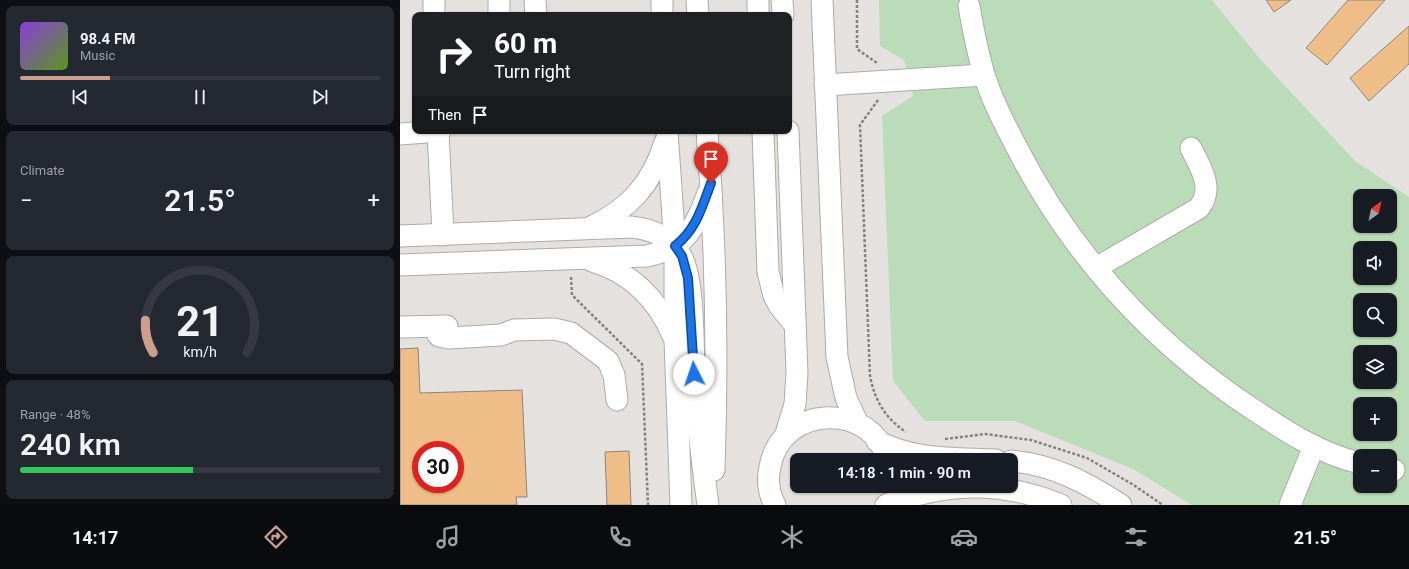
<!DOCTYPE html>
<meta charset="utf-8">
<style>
:root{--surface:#171b24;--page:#242831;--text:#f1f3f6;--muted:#9ea1a6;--line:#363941;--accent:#cb9e8e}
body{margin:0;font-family:Roboto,sans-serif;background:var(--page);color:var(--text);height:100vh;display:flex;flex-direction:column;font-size:15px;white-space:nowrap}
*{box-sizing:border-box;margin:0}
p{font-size:13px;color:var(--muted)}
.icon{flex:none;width:22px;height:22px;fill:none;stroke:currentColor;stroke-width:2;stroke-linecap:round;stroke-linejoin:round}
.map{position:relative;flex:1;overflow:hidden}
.sheet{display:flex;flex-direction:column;gap:6px;padding:6px;background:#0d0f14;width:400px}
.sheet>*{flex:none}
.top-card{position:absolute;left:12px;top:12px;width:380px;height:122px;border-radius:8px;box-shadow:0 1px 3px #0004;background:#202124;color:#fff;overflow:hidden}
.needle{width:26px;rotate:33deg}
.tools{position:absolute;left:953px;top:189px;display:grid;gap:8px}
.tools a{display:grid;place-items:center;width:44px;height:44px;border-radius:8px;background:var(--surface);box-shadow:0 1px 3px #0004;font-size:20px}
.speed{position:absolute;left:12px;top:441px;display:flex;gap:8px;font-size:20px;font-weight:700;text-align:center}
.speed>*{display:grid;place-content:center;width:52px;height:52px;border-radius:50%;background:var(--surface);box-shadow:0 1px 3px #0004;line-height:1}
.speed .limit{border:6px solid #d22;background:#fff;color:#111}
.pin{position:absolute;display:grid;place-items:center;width:34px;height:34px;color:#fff;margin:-41px -17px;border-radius:50% 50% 50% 0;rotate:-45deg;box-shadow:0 0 4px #0007}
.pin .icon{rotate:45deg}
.me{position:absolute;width:44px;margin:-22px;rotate:356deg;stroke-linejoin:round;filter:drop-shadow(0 0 3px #0008)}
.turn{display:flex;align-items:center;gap:14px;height:84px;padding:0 16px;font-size:18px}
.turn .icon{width:52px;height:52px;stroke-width:2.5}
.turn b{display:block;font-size:28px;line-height:34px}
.then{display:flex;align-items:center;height:38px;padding:0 16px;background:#0003;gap:8px;font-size:15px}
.big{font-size:30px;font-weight:600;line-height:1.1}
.sheet .widget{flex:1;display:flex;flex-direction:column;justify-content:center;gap:6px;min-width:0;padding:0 14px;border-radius:8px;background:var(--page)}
.sheet .dial{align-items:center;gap:0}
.dial svg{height:104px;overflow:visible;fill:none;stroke:var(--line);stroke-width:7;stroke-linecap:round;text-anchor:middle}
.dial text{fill:var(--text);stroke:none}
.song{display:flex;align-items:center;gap:12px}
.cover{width:48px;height:48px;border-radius:6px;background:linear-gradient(135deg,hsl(270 70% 55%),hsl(90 70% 35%))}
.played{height:4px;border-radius:2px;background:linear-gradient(90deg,var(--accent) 25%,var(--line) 25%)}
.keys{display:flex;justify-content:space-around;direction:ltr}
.heat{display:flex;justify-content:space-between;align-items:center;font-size:22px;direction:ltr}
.charge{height:6px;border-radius:3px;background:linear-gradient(90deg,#34c759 48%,var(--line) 0)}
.trip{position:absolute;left:390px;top:453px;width:228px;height:40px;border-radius:8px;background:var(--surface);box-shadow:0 1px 3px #0004;font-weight:600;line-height:40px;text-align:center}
.tab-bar{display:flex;height:64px;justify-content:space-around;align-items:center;background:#090b0e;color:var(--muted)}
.tab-bar .icon{width:28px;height:28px}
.tab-bar .active{color:var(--accent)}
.tab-bar b{font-size:18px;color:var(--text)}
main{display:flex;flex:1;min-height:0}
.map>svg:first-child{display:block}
</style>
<main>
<section class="sheet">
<div class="widget">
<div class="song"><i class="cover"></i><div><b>98.4 FM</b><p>Music</p></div></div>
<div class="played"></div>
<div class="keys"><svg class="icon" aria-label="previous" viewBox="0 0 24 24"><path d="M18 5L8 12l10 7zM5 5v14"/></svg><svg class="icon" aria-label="pause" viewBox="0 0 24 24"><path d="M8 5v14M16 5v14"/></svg><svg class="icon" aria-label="next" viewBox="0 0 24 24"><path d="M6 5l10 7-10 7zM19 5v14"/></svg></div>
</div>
<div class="widget"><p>Climate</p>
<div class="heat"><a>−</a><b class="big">21.5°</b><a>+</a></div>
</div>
<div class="widget dial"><svg viewBox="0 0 100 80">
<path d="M14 69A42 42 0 1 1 86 69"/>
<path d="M14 69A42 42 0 0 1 8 44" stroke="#cb9e8e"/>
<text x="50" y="56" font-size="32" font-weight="700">21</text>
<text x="50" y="72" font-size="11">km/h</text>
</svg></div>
<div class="widget"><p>Range · 48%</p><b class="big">240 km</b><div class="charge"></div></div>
</section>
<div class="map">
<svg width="1009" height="505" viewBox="0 0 1009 505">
<rect width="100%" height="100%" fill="#e5e1de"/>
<path fill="#bbdcb9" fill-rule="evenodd" d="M479,0H812L861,60L955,161L1009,197V505H792L733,469L615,421H525L493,381L482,116L513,96L504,60L480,46ZM960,196H990V226H960ZM960,248H990V278H960ZM960,300H990V330H960ZM960,352H990V382H960ZM960,404H990V434H960ZM960,456H990V486H960Z"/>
<g fill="#efbe88" stroke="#898682" fill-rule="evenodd">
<polygon points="866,0 891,0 874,12"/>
<polygon points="948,0 985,0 927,65 906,48"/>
<polygon points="1009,26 1009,64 969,101 950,78"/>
<path d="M18,348L20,393L122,390L127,497H116L117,505H0V349ZM21,450H55V484H21Z"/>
<polygon points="229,451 231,505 207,505 205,452"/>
</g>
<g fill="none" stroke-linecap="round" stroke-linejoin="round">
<g stroke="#aeaba7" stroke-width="23">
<g id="minor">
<polyline points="34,0 34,15"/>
<polyline points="99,0 99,15"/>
<polyline points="135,0 136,15"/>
<polyline points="262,0 262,15"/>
<polyline points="297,0 298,15"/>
<polyline points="358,0 358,15"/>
<polyline points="382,0 383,15"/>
<polyline points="422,0 437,357 446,398 458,424"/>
<path d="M569,6C573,29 577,51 584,74C591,98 604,123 616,146C670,252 751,342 851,408C884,430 920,454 960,463"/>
<polyline points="425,85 584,75"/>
<polyline points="38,131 43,235"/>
<polyline points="267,131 275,246 275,340 281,505"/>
<path d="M307,131C316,244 318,357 314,470"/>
<polyline points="363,131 368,272 374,296 380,307 395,325"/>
<polyline points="0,134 40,131"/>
<path d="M191,227C229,209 252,184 265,142"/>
<path d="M0,236L231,227C252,229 271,237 281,256C294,277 293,345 294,372C297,417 302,461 308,505"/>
<path d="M192,261C230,272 258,299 273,336"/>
<path d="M0,265L247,256C286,248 295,228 308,193"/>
<path d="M696,268L799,208C815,187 800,168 791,148"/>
<polyline points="0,327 47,326"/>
<polyline points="33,327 39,336 49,338 101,335 114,330 154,329 171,333 208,361 214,375 217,400"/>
<polyline points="386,434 395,404 397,373 388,131"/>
<path d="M477,441C516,461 554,458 596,460"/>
<path d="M611,461C652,464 687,483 721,505"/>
<polyline points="990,469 994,470"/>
<path d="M375,505C369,494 367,480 370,467C381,403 474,402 487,460"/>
<path d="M486,505C545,482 602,480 661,505"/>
<polyline points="890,505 914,446"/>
</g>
</g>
<g stroke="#84817f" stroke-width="2.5" stroke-dasharray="3 2" stroke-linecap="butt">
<polyline points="457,0 457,49 477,63"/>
<path d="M478,100L460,125L470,376C475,401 485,418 506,432"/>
<polyline points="171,277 172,295 242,364 248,505"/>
<polyline points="545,439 585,434 631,440 687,458 732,484 763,505"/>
</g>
<use href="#minor" stroke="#fff" stroke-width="21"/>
</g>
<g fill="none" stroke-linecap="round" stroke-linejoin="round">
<g stroke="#114b97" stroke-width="10">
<path id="route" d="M294,374L288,278L282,256L275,246C296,230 302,207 311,183"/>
</g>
<use href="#route" stroke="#1a73e8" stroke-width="7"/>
</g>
</svg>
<div class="tools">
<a><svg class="needle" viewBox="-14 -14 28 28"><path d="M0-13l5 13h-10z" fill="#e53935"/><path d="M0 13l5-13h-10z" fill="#9ea1a6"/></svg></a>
<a><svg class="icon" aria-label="sound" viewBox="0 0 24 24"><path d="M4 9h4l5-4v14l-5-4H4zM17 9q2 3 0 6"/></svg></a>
<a><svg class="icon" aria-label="search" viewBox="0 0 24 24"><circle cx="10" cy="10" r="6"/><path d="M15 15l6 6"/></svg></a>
<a><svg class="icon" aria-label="layers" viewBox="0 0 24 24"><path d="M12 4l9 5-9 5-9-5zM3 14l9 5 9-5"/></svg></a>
<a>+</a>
<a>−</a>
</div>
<div class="speed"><div class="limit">30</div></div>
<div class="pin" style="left:311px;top:183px;background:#d93025"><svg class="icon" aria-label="arrive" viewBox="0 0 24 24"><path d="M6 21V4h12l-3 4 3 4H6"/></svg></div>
<svg class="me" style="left:294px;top:374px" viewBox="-20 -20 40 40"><circle r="19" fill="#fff"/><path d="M0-13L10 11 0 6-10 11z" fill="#1a73e8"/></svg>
<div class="trip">14:18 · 1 min · 90 m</div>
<div class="top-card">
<div class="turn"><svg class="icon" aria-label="right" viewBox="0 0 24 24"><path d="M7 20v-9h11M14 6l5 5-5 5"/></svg><div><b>60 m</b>Turn right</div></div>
<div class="then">Then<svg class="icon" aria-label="arrive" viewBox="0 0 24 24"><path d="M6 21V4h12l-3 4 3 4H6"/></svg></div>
</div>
</div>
</main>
<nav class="tab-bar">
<b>14:17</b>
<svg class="icon active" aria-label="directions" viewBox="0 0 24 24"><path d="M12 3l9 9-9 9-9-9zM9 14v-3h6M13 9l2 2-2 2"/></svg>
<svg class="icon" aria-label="music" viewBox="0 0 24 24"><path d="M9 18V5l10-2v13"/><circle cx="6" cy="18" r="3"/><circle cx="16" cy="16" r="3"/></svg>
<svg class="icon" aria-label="phone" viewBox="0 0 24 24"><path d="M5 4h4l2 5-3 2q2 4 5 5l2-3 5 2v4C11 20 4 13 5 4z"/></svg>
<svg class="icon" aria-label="climate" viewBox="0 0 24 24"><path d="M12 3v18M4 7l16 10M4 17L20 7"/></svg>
<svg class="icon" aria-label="car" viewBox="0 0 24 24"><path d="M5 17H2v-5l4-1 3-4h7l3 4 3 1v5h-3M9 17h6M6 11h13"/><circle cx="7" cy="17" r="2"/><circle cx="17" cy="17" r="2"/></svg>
<svg class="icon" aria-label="filters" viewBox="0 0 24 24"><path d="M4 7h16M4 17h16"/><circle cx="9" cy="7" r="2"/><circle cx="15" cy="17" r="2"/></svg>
<b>21.5°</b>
</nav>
